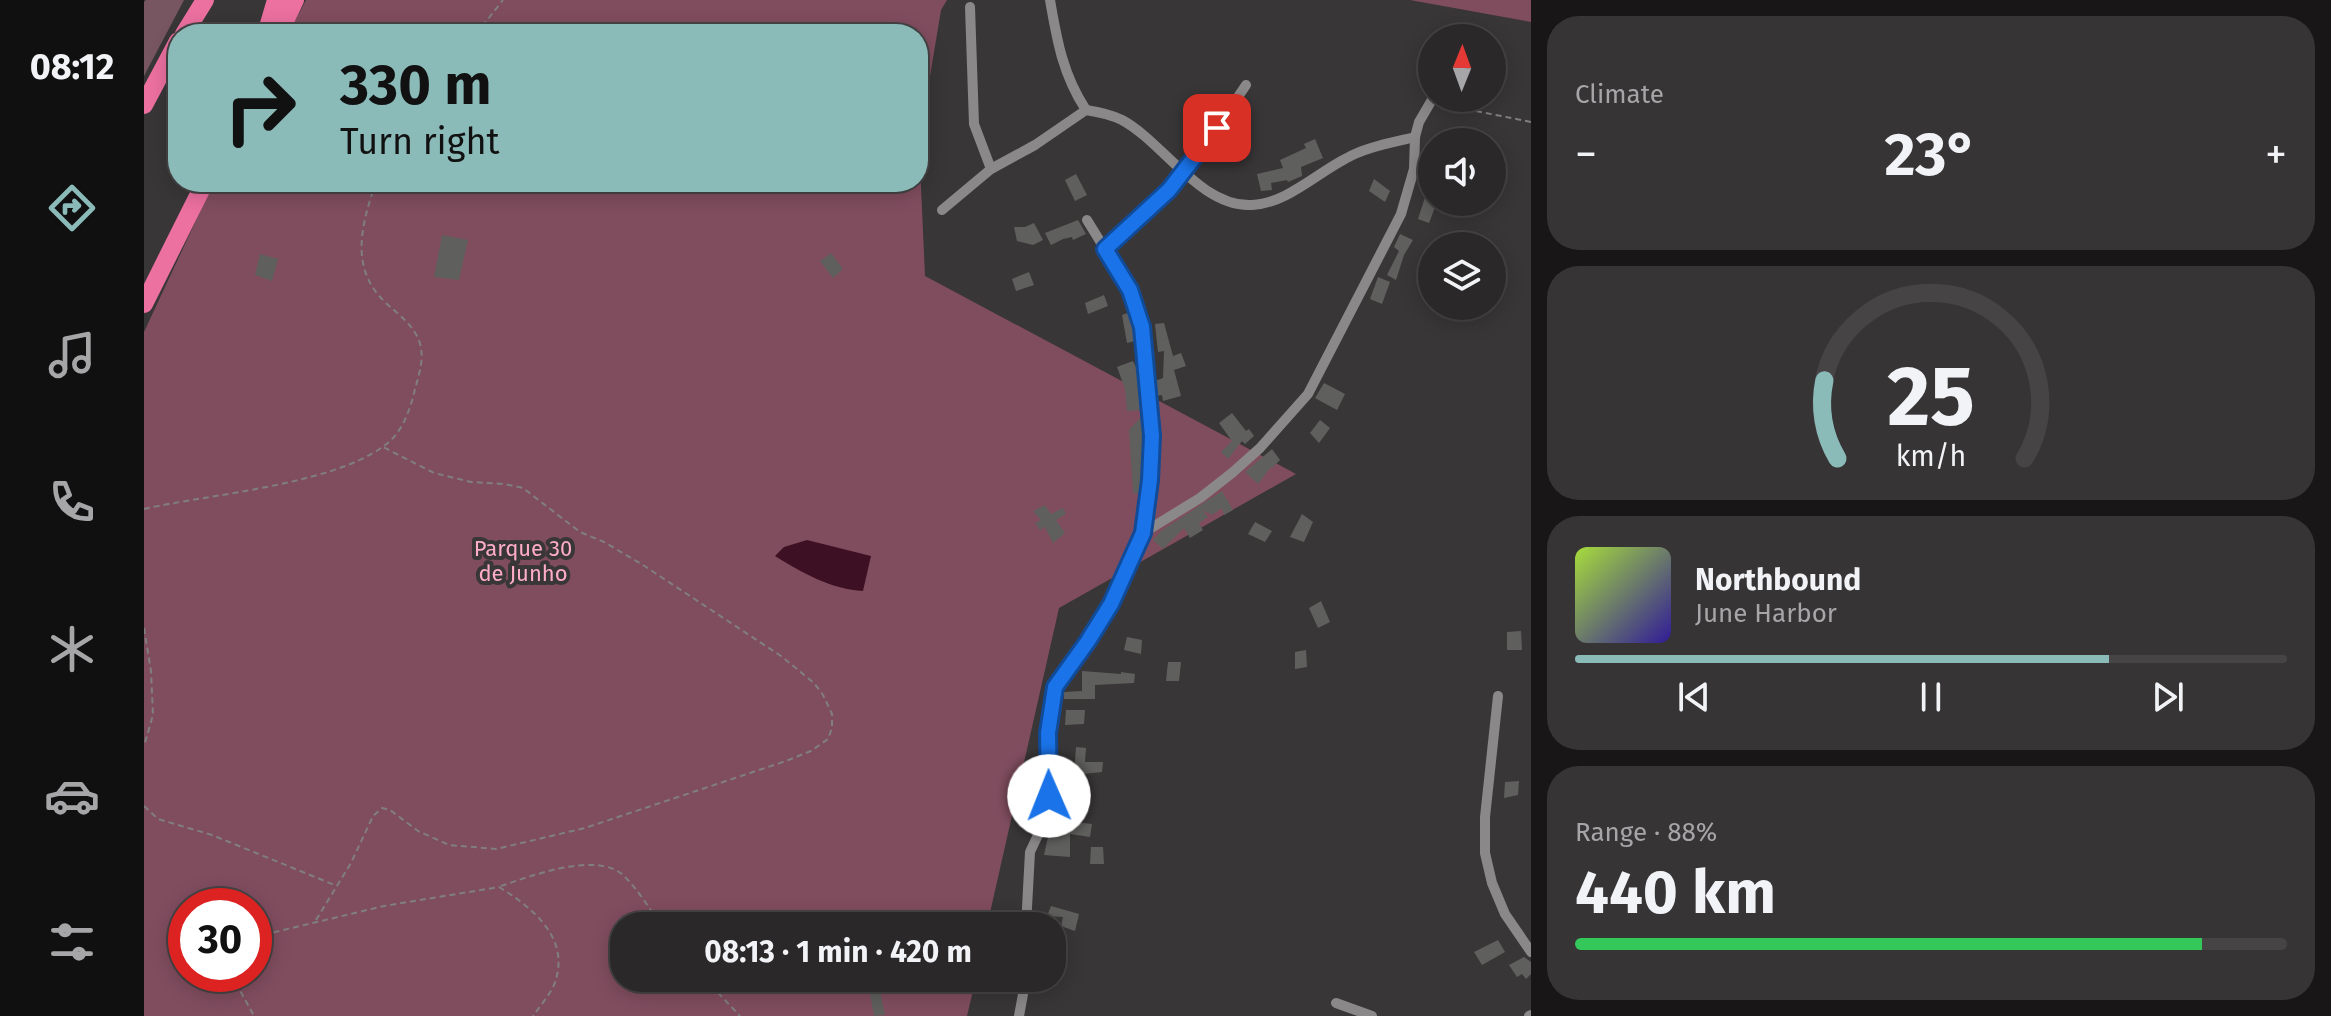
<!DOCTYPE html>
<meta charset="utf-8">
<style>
:root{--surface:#2b2829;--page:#373435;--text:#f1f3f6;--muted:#a6a6a8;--line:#474446;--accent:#8bbbb9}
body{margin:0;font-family:"Fira Sans",sans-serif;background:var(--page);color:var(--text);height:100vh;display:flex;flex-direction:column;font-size:30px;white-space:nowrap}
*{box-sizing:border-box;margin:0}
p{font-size:26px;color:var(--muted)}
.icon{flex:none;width:44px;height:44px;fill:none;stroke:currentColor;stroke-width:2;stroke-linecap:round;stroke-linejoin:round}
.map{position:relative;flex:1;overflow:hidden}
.side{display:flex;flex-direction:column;gap:16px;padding:16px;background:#181617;width:800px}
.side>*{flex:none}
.top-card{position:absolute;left:24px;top:24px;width:760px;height:168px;border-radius:32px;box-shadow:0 4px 20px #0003,0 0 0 2px var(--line);background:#8bbbb9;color:#111;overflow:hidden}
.needle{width:52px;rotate:1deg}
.buttons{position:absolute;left:1274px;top:24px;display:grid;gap:16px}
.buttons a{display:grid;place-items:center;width:88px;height:88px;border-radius:50%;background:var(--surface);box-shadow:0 4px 20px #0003,0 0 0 2px var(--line);font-size:40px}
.speed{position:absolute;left:24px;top:888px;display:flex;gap:16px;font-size:40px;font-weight:700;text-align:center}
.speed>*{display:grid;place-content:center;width:104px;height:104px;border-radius:50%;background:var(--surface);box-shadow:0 4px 20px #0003,0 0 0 2px var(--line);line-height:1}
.speed .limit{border:12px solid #d22;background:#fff;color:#111}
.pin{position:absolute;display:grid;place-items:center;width:68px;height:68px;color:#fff;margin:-34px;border-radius:16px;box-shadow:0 4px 12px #0006}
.me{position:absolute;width:88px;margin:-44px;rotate:359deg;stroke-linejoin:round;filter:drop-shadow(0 0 6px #0008)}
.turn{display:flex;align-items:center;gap:28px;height:168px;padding:0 40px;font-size:36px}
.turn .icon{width:104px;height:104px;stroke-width:2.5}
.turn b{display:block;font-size:56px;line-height:68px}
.big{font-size:60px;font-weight:700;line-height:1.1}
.side .widget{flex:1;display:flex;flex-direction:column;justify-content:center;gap:12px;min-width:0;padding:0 28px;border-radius:32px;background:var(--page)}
.side .dial{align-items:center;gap:0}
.dial svg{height:208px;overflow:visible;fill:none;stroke:var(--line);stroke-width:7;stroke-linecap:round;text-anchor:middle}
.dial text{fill:var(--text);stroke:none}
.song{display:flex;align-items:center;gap:24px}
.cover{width:96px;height:96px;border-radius:12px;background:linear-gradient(135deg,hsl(80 70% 55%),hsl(250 70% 35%))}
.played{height:8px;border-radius:4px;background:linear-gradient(90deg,var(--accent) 75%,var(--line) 75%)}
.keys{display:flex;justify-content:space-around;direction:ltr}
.heat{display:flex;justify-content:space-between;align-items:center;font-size:44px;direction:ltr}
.charge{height:12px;border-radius:6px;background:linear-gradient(90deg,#34c759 88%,var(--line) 0)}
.trip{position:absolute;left:466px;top:912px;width:456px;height:80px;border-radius:32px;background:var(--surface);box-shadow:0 4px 20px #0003,0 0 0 2px var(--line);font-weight:700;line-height:80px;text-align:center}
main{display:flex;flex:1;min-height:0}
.tab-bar{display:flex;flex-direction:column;width:144px;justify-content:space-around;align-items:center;background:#111010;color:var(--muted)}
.tab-bar .icon{width:56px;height:56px}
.tab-bar .current{color:var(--accent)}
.tab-bar b{font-size:36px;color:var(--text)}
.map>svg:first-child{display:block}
</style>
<main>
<nav class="tab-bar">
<b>08:12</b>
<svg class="icon current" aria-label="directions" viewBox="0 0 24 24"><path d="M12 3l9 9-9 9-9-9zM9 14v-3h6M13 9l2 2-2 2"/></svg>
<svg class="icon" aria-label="music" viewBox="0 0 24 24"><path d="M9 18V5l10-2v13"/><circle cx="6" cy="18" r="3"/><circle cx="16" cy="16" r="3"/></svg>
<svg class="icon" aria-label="phone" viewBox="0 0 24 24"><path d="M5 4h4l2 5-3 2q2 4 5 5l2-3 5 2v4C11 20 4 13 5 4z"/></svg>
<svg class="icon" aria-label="climate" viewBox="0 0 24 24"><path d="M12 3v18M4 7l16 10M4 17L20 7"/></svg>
<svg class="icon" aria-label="car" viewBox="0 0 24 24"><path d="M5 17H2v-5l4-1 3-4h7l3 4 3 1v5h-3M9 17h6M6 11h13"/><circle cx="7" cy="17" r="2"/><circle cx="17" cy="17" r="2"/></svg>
<svg class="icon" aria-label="filters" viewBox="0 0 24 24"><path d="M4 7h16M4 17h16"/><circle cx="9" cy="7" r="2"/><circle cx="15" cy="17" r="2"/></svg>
</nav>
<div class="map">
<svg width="1387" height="1016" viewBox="0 0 1387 1016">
<rect width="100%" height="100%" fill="#393637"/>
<polygon fill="#775661" points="2,0 40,0 0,76 0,2"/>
<g fill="#804d5f" fill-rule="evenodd">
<path d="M162,0H803L797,10L775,143L781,276L1152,474L915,608L843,926H480V978H832L823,1016H0V332L70,182H774V34H144ZM42,906H110V974H42Z"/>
<polygon points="1266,0 1387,0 1387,22"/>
</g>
<path fill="#3d1123" d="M663,540L727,556L719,591C689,590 656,572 631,556L640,547Z"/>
<g fill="#5f605d">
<polygon points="1171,139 1179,158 1157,167 1158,176 1144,182 1143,180 1127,183 1128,190 1117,191 1113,174 1139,168 1136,160 1162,148 1160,144"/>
<polygon points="932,174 943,195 931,201 921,180"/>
<polygon points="1230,179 1246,191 1241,202 1225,191"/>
<polygon points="1286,182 1288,202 1293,202 1285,223 1274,219"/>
<polygon points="934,220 942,234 929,240 928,237 919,239 907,245 901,233"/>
<polygon points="890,223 899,240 889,245 873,241 870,227 881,227"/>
<polygon points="1256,234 1269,240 1260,255 1252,280 1243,275 1255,251 1250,247"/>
<polygon points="298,235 324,240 315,280 290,277"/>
<polygon points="687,253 699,269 689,278 676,261"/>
<polygon points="116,254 134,259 128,281 111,275"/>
<polygon points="885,272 890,285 872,291 868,279"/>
<polygon points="1234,277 1246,282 1238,304 1226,299"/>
<polygon points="960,295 964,306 944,314 941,303"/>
<polygon points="986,312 991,341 983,343 978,315"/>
<polygon points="1020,323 1029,356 1037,353 1042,366 1030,370 1037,396 1019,401 1018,395 1012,396 1011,381 1019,378 1020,351 1014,352 1011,324"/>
<polygon points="989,361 994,371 997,410 983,411 981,389 973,367"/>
<polygon points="1180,383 1201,394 1193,410 1171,398"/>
<polygon points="1088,413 1102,431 1105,429 1110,436 1101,444 1098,441 1084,459 1077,452 1088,441 1075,423"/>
<polygon points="998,416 1000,436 998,479 996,494 989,493 985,430"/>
<polygon points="1176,420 1186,428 1175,443 1166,433"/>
<polygon points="1128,449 1136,460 1128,468 1127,467 1114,484 1101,472"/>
<polygon points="1078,491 1089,510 1080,515 1078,508 1068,515 1058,510 1064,517 1055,523 1059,530 1046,538 1040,528 1019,549 1009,540 1017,531"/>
<polygon points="901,505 907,514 919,508 922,514 912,520 921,533 909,543 901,527 896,530 891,523 897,520 889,511"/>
<polygon points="1158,514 1169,522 1160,542 1146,537"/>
<polygon points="1111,522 1128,531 1121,542 1104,534"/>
<polygon points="1177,601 1186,622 1174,628 1165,608"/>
<polygon points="1377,631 1378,650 1363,650 1363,632"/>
<polygon points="983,637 998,640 997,654 980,650"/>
<polygon points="1162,650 1163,667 1151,669 1151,652"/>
<polygon points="1024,662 1037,662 1035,681 1022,681"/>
<polygon points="938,671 977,674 977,672 991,674 990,683 951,685 951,699 920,699 920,692 938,691"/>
<polygon points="922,710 941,710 940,724 921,725"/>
<polygon points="932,747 942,748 941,762 959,762 958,772 930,775"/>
<polygon points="1375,781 1374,795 1360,798 1361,782"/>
<polygon points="914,820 948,824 946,837 926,834 926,857 900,855 904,837 909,838"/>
<polygon points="947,847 959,847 960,864 946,864"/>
<polygon points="907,906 935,914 931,931 917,926 919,917 903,916"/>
<polygon points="1354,940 1361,952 1338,965 1330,952"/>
<polygon points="1380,957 1387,962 1387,974 1382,979 1378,974 1373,977 1365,965"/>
<polygon points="735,986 741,1015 730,1016 725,989"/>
</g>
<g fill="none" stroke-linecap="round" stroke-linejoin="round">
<g stroke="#807e7e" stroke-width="2" stroke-dasharray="6 4" stroke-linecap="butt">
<polyline points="332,34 359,0"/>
<polyline points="1332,111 1387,122"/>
<path d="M0,509C64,494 204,484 249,438C261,425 267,406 271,389C276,371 282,354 273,336C265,321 251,312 240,301C205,267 218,223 232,182"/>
<polyline points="0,628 7,671 9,715 0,746"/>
<polyline points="0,806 14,819 68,835 193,886"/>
<path d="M357,886C387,876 452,851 479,875C494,889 506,910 518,926"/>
<polyline points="172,920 207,863 229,816 238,808 246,810 274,831 305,845 352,849 441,828 642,761 667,751 684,739 688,728 688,714 679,695 670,683 637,656 499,565 460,542 436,532 379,488 360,484 327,482 290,473 239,447"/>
<path d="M110,937L240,906L355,887C389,908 428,939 410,985C405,996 396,1006 389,1016"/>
<polyline points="87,974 110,1016"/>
<polyline points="560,978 596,1016"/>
</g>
<g stroke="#8b8889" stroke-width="10">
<path d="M906,0C913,41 919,75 942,110"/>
<polyline points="826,7 830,124 847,169"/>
<path d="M798,210L847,169L891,145L942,110C955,112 966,114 978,120C1019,142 1057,208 1108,205C1141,204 1172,174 1201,159C1222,147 1247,143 1271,137"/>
<polyline points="961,249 1025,190 1073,128 1102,85"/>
<polyline points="999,533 1056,498 1088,473 1116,448 1164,394 1257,214 1270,169 1271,137 1275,122 1289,98"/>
<polyline points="1354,696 1341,817 1341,853 1348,883 1361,914 1387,952"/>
<polyline points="882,926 886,852 901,820 905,796 904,733 911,687 944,641 967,604 999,533 1006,480 1008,436 996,315 986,290 943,220"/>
<polyline points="1192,1003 1228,1016"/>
<polyline points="875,1016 882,978"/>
<polyline points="1385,1016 1387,1015"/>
</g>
<g stroke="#ec70a0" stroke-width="18">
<polyline points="40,34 61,0"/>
<polyline points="122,34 132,0"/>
<polyline points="135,34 151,0"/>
<polyline points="0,105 34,41"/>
<polyline points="0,304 61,182"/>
</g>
</g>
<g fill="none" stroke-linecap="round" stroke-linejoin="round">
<g stroke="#114b97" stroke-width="20">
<polyline id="route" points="905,796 904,733 911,687 944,641 967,604 999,533 1006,480 1008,436 998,327 986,290 961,249 1025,190 1073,128"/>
</g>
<use href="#route" stroke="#1a73e8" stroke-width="14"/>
</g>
<g text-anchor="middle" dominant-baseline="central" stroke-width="8" stroke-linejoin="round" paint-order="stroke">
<g font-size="22" fill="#feacc8" stroke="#393637">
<text x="379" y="548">Parque 30<tspan x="379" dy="25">de Junho</tspan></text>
</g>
</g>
</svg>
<div class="buttons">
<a><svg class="needle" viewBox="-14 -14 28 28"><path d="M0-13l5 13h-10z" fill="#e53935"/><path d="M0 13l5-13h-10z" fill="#a6a6a8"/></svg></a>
<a><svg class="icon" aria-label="sound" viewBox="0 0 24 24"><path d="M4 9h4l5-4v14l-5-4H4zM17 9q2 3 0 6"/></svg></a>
<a><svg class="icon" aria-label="layers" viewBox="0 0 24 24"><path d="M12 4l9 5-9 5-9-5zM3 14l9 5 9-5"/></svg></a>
</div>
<div class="speed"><div class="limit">30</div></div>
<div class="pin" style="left:1073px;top:128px;background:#d93025"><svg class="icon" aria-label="arrive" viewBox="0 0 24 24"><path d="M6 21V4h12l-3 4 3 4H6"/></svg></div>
<svg class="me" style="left:905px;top:796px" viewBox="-20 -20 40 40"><circle r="19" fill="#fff"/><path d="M0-13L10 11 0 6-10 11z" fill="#1a73e8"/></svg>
<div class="trip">08:13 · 1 min · 420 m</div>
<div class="top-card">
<div class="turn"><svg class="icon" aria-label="right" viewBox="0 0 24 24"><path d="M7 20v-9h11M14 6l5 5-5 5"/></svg><div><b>330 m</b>Turn right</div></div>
</div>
</div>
<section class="side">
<div class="widget"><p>Climate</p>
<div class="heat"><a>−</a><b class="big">23°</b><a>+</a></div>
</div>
<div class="widget dial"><svg viewBox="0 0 100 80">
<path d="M14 69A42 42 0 1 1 86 69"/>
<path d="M14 69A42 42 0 0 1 9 39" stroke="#8bbbb9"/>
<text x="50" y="56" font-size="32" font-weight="700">25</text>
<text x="50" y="72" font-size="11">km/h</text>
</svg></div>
<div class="widget">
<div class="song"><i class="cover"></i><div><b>Northbound</b><p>June Harbor</p></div></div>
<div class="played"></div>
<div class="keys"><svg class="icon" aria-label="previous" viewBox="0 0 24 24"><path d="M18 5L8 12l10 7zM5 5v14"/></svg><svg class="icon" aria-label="pause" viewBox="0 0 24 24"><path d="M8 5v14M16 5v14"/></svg><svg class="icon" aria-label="next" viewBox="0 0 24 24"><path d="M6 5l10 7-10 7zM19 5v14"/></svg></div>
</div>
<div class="widget"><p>Range · 88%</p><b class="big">440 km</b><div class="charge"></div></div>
</section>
</main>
